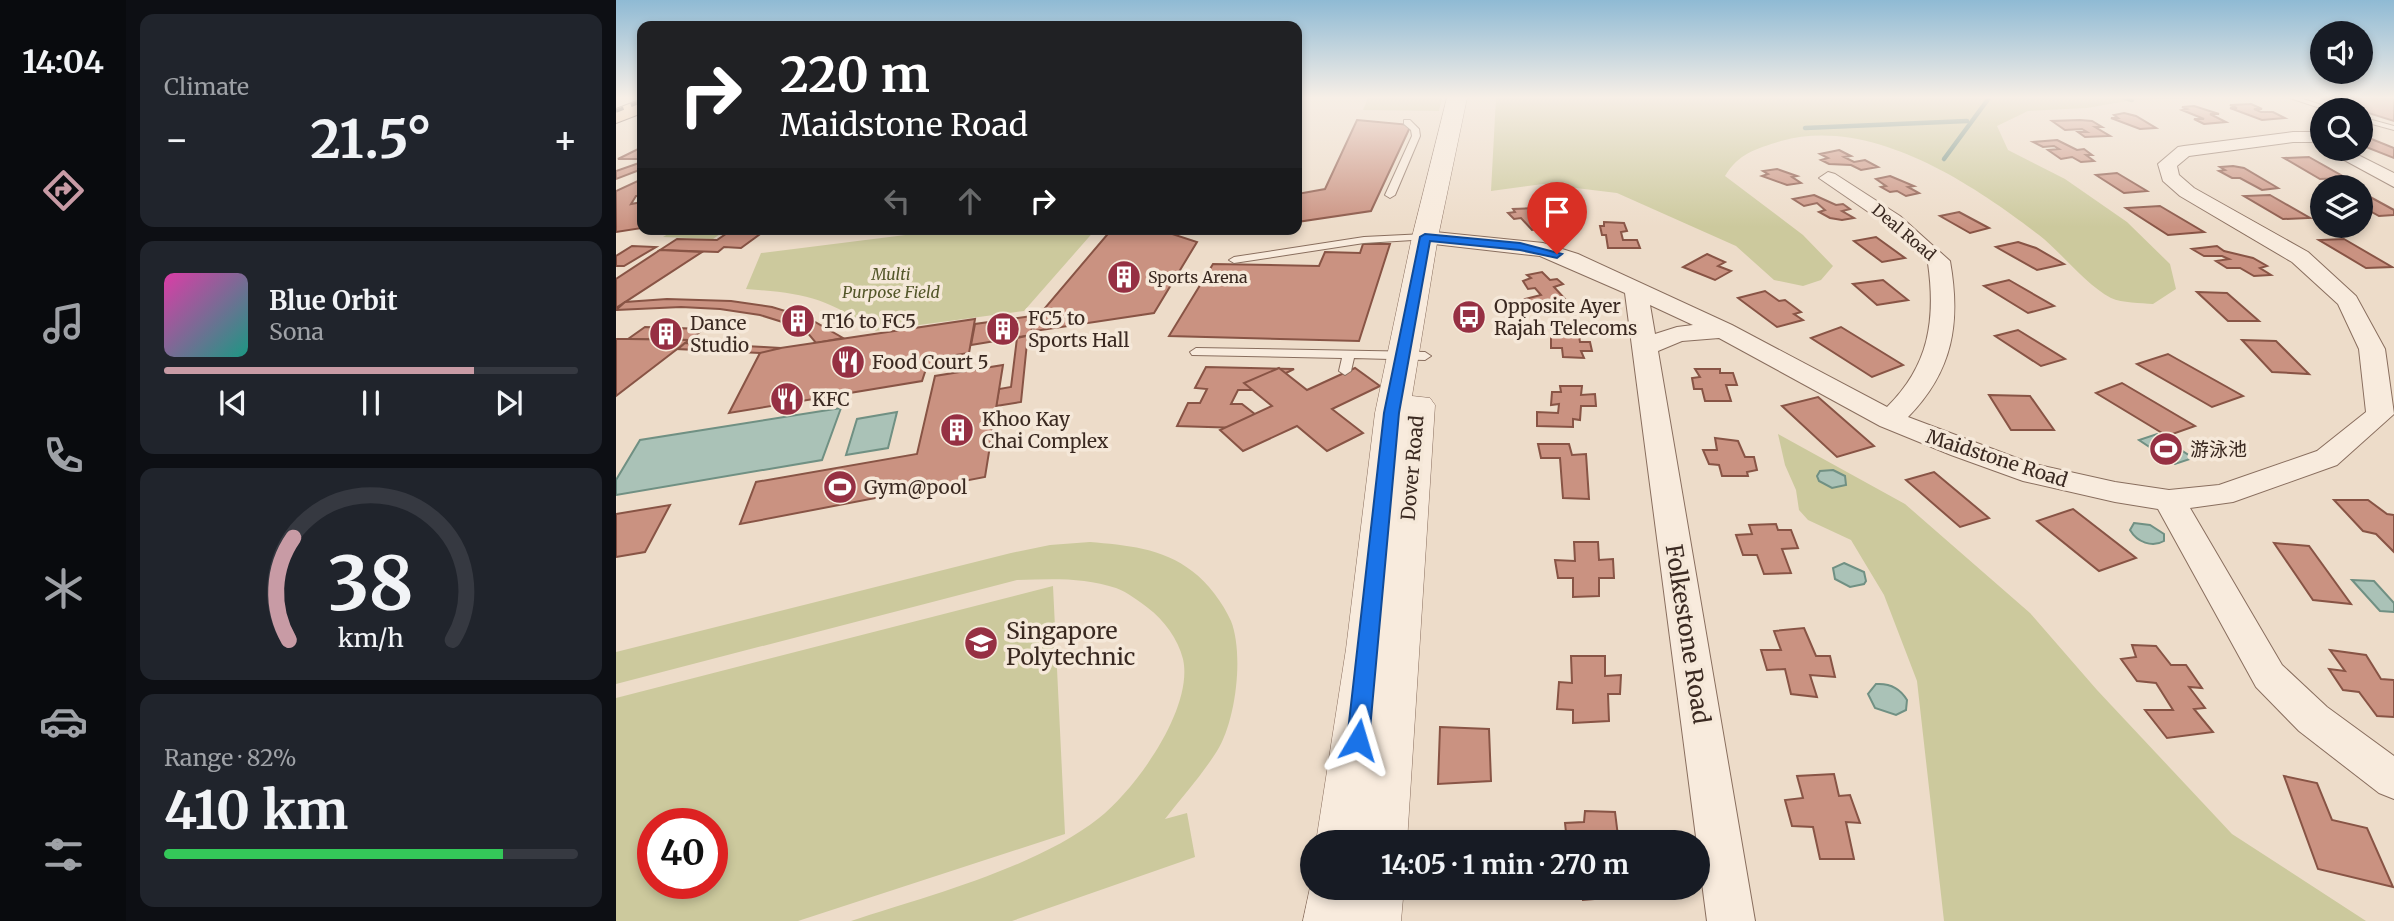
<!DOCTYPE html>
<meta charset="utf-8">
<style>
:root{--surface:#171b24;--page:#20242c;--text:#f1f3f6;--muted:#9ea1a6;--line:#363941;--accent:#c89ba5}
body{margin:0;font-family:Merriweather,"Noto Sans SC",serif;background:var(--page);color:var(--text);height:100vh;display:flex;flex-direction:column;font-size:26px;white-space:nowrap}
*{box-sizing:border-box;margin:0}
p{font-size:23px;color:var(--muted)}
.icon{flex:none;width:38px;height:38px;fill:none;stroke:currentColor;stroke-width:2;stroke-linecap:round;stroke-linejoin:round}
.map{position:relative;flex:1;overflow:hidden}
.sheet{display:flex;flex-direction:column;gap:14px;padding:14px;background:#0d0f14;width:490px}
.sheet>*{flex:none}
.top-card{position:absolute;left:21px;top:21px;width:665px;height:214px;border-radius:14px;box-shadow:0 4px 10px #0003;background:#202124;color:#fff;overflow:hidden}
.fabs{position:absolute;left:1694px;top:21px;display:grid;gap:14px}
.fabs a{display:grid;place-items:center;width:63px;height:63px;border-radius:50%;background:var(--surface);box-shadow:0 4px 10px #0003;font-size:35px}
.speed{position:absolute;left:21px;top:808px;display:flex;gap:14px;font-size:35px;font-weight:700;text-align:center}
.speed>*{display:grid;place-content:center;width:91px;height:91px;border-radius:50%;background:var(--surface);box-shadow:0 4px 10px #0003;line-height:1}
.speed .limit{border:10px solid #d22;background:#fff;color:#111}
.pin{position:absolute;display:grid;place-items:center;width:60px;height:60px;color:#fff;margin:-72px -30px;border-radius:50% 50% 50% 0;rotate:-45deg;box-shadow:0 0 7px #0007}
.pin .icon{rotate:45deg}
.me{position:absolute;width:77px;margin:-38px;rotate:7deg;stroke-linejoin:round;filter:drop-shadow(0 0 5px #0008)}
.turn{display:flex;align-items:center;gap:24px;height:147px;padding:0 28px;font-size:32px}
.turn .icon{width:91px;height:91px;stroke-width:2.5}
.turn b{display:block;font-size:49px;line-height:60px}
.lanes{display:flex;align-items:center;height:66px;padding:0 28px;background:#0003;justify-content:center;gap:35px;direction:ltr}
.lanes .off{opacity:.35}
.big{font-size:52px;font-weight:700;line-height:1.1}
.sheet .tile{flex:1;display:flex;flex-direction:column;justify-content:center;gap:10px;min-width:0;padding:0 24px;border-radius:14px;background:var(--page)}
.sheet .dial{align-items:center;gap:0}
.dial svg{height:182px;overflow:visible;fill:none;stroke:var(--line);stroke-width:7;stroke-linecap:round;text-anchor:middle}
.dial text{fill:var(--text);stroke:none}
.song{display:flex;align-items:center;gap:21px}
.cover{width:84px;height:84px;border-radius:10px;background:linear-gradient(135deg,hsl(320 70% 55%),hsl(170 70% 35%))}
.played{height:7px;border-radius:4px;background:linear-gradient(90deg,var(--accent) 75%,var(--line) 75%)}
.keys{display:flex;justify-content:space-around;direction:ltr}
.heat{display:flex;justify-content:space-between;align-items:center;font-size:38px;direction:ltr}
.charge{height:10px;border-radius:5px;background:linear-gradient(90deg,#34c759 82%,var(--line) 0)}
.trip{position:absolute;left:684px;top:830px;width:410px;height:70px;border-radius:35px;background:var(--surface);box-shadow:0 4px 10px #0003;font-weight:700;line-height:70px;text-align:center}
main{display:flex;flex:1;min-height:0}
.menu{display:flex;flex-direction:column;width:126px;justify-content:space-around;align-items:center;background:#090b0e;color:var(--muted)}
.menu .icon{width:49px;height:49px}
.menu .active{color:var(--accent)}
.menu b{font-size:32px;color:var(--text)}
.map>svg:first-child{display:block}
</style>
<main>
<nav class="menu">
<b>14:04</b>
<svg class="icon active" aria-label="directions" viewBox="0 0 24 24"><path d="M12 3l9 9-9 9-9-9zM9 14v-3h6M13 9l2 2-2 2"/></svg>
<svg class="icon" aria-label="music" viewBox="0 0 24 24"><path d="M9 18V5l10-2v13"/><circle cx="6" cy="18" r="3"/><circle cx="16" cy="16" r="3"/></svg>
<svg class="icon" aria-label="phone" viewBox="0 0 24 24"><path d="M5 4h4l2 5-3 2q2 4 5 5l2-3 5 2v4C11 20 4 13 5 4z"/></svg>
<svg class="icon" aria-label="climate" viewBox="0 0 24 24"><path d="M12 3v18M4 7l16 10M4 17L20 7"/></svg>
<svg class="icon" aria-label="car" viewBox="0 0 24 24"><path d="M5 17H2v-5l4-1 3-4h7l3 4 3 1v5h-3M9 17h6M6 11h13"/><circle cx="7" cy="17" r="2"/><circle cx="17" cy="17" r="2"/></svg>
<svg class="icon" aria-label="filters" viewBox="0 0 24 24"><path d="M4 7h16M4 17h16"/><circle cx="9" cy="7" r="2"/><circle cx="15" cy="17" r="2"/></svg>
</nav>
<section class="sheet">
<div class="tile"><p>Climate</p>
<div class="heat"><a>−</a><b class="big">21.5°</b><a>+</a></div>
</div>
<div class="tile">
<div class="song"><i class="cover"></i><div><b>Blue Orbit</b><p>Sona</p></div></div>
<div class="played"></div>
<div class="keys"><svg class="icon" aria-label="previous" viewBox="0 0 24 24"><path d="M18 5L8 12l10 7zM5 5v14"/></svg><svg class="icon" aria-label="pause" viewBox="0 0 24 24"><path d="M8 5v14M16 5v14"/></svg><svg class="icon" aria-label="next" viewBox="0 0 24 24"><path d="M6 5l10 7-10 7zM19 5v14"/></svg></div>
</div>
<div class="tile dial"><svg viewBox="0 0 100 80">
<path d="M14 69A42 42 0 1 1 86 69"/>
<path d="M14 69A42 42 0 0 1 16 24" stroke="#c89ba5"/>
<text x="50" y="56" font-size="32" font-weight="700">38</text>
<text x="50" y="72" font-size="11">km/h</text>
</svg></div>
<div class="tile"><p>Range · 82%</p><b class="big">410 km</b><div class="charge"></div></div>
</section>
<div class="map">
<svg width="1778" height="921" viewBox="0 0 1778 921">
<rect width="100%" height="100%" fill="#eddcc9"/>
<g fill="#ccc99d" fill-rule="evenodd">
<polygon points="752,98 826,98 823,111 747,110"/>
<path d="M880,98H1579L1516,100L1471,108L1412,111L1381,126L1392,150L1449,179L1511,222L1554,264L1560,289L1537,304C1525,303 1506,303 1495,298C1470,285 1445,252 1423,235C1355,183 1255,116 1165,141C1140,149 1123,153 1109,176L1187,235L1217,266L1205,280L1187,286L1158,280L1120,246L1001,193L927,184L875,191Z"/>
<polygon points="60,229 111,229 97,239 47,237"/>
<path d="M337,229H480L408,311L258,331C211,297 186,293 130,289L145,253Z"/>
<polygon points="1162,434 1289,504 1414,613 1481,690 1616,834 1750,921 1328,921 1301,681 1268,595 1235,540 1192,520 1183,510 1180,490 1169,465"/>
<path d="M474,542C509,545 547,548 576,571C592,583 607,603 615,621C628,654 620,721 601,751C586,775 566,797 549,819L571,813L579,857L396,921H235C311,896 420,868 483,818C520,789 578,708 567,659C562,639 548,620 532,608C523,601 511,592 500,588C468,577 434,579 401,580L0,684V652L395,553L434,545Z"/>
<path d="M437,586L449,834L182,921H0V698ZM37,824H96V884H37Z"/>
</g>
<g fill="#aac2b7" stroke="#709083" stroke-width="2">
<polygon points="225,408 206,460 0,495 0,480 24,440"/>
<polygon points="281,412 272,448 230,455 241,419"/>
<polygon points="1541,434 1577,458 1559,464 1523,440"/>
<polygon points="1217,470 1229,476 1230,485 1216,488 1203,481 1201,476 1204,471"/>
<path d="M1518,523L1534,525L1548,534V541C1536,548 1521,542 1514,530Z"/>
<polygon points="1228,563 1248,572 1250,581 1248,584 1234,587 1219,579 1217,568"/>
<polygon points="1736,580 1758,581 1778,603 1778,612 1764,611"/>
<path d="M1260,684C1274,683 1284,688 1291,700L1290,710L1280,715L1259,708L1252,694Z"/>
</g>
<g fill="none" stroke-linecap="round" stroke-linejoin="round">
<g stroke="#709083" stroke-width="4.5">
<polyline points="1509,98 1516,100"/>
<polyline points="1189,128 1351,121"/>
<polyline points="1328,159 1373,98"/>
</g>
</g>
<g fill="#ca9281" stroke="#885445" stroke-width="2">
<polygon points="1705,98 1778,98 1778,121"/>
<polygon points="1635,104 1646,109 1638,109 1645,112 1657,112 1669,118 1646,120 1614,108 1621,108 1614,105"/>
<polygon points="1578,106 1603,114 1594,114 1610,122 1588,124 1578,119 1588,119 1566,110 1571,109 1566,107"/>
<polygon points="1508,113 1520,116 1540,128 1524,129 1495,118 1502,118 1498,115"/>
<polygon points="741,120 795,125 755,211 681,222 681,194 709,189"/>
<polygon points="1464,120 1476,121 1486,127 1479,127 1494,136 1469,137 1462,132 1471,132 1466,129 1449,130 1436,121"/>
<polygon points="1753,138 1778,148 1778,158 1745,145 1745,139"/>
<polygon points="1441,140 1461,150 1468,149 1476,155 1470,155 1478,161 1465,162 1456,157 1445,159 1432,150 1443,149 1438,146 1427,147 1417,142"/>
<polygon points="26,147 26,159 2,159"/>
<polygon points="1223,150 1235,156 1228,157 1238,162 1249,160 1262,167 1245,170 1235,165 1213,164 1205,160 1212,158 1204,154"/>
<polygon points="1693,157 1730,178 1704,179 1668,158"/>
<polygon points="26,162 26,169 0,179 0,171"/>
<polygon points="1617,166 1628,168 1662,188 1646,190 1624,178 1616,178 1603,171 1609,170 1604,167"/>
<polygon points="1161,169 1181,176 1176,177 1185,183 1171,185 1146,176 1152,174 1147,171"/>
<polygon points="1501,173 1531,191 1508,193 1480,175"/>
<polygon points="1274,176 1298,186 1292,187 1303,193 1290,196 1281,191 1274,192 1265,187 1270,186 1260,179"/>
<polygon points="26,179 26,196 20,196 15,204 26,202 26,228 0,232 0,191"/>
<polygon points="1745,192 1778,210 1778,215 1763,216 1745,206"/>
<polygon points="1198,195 1220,205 1227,204 1234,209 1226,211 1238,218 1226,220 1214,218 1203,212 1209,210 1201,203 1188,206 1177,199"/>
<polygon points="1654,195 1694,218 1667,219 1628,196"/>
<polygon points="1544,206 1588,232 1552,235 1510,208"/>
<polygon points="918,208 923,213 916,215 922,221 935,219 942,226 916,230 905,218 898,219 892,213 899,212 897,209"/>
<polygon points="1343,212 1373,228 1354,233 1324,216"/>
<polygon points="988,222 1008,223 1011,231 1005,232 1007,240 1021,240 1024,248 992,248 990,235 986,235 984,226 988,226"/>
<polygon points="117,229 151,229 125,248 108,247 102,252 44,250 61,239 101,240"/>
<polygon points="496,229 541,229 581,242 538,313 419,331 416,326 423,315"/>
<polygon points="1260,237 1289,258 1266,262 1238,241"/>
<polygon points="1728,239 1776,267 1750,268 1703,240"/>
<polygon points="1402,242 1420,248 1448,264 1421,270 1380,247"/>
<polygon points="747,244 774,244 743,341 553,336 597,264 703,266 709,252 744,253"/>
<polygon points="16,246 40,247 8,266 0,266 0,256"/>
<polygon points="1601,246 1608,251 1637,258 1651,266 1644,268 1655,275 1638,276 1624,268 1611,268 1600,261 1613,259 1606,256 1588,256 1576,249"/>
<polygon points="44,250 86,252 0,308 0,279"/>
<polygon points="1091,254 1109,262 1102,266 1115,271 1099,280 1067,267"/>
<polygon points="926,272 934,280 941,279 947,284 938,287 951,301 916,308 909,299 925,295 919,288 912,289 907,281 915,278 911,275"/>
<polygon points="1267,280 1292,300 1261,305 1237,284"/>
<polygon points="1393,280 1438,306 1412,313 1368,286"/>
<polygon points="1149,291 1163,301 1169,300 1185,312 1178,314 1187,320 1161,327 1122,298"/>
<polygon points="1581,292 1611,293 1643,321 1612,321"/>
<polygon points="51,299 115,301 156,307 192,318 227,338 200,343 191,332 176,325 144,315 104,309 65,307 0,310 9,302"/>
<polygon points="423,315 416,326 415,335 355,345 359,324"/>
<polygon points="359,319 353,353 327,357 324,367 310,369 306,381 113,413 145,351"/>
<polygon points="961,324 964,342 974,342 976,351 965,351 968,358 947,357 946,348 935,348 935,336 943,336 941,325"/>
<polygon points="29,327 88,329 73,340 12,339"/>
<polygon points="1225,327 1287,365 1256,377 1195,338"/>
<polygon points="1402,330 1449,359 1425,366 1379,336"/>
<polygon points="415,335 415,342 411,343 405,402 380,406 383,389 395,387 401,338"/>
<polygon points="0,339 12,339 73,340 0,396"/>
<polygon points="1626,340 1660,341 1693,374 1656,372"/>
<polygon points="69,343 148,347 165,348 144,353 62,349"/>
<polygon points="1552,354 1627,396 1596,407 1521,364"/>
<polygon points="387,365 369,477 124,524 140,482 301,454 319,376"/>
<polygon points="590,367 678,369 636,390 622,390 615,404 626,404 658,429 561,426 572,403 584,403 591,389 579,388"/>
<polygon points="663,368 691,390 739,368 764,386 716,409 747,433 711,451 681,426 627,451 604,430 656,406 628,383"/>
<polygon points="1079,369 1104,369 1104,373 1117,373 1121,385 1110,385 1115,401 1089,401 1086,389 1078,389 1076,378 1084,377"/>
<polygon points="1506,383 1579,426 1551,436 1480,393"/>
<polygon points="944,386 966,386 965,395 979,394 980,406 965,406 964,420 957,419 957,427 921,426 921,412 942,413 943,404 935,405 936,392 945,392"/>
<polygon points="1373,395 1414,396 1438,430 1395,430"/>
<polygon points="1202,397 1258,446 1221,457 1166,406"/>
<polygon points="1099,438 1122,441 1129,457 1138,457 1141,470 1131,472 1132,476 1106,476 1103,465 1093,464 1087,450 1101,450"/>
<polygon points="922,444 953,444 956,455 970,454 973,499 947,498 944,458 925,458"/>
<polygon points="1318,472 1373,518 1344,527 1290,480"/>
<polygon points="1718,500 1752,500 1771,514 1778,515 1778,552 1760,534 1747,531"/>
<polygon points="54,505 29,552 0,557 0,514"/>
<polygon points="1457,509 1520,558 1483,571 1421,521"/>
<polygon points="1160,524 1162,530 1175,530 1182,548 1166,549 1175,573 1148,574 1141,555 1127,555 1120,535 1136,534 1133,525"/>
<polygon points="958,542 982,542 983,560 997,559 998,578 983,578 983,596 957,597 957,578 942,578 939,560 959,561"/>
<polygon points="1658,543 1693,546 1735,604 1697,600"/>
<polygon points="1188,628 1200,656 1214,656 1219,677 1194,675 1201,697 1175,694 1169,669 1151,670 1145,650 1165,650 1158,631"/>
<polygon points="1516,645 1540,646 1555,665 1570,665 1586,688 1573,687 1589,708 1578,709 1597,732 1551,738 1529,710 1557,710 1540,683 1521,681 1505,659 1520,657"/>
<polygon points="1714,650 1750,655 1765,679 1778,680 1778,717 1761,716 1743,692 1727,690 1713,669 1729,671"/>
<polygon points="955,656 989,656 989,676 1005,675 1004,694 992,694 993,721 957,723 957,710 941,709 943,682 956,683"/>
<polygon points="824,727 873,729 875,781 822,784"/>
<polygon points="1218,774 1223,796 1234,795 1244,823 1230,822 1238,859 1204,859 1197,827 1176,826 1169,800 1187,798 1181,776"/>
<polygon points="1668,776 1701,783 1716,820 1751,828 1777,887 1702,869"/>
<polygon points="969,811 999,812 1002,836 1019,837 1020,842 951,842 949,823 968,822"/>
<polygon points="967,887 1002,887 1003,897 967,900"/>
</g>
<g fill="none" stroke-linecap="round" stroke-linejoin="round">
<g stroke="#896e5e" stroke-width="2">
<g id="service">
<polygon points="1674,98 1684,98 1721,110 1710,110"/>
<polygon points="1745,117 1778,126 1778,130 1745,121"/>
<polygon points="788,120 794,120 803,129 804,136 779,195 774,198 769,195 796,136 795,130 788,124"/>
<polygon points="809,234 813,235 813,239 748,243 618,263 613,260 618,257 748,237"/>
<polygon points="580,348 809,352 815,356 809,360 738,358 735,371 729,375 723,371 726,358 576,355 574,352"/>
</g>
</g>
<g stroke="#896e5e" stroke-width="2">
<g id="minor">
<path d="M1677,132H1706V142H1677L1573,156L1561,166L1563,175L1578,188L1692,252L1740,296L1769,349L1778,414L1721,465L1617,502L1574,508L1666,665L1711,707L1778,756V799L1763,793L1683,731L1640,687L1542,509L1499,502L1407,481L1335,455L1264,426L1103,338L1066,341L1042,351L1139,921H1091L1009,293L924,256L809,243L801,242L798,237L801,232L809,231L927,243L962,254L1116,325L1271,407C1313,366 1320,320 1312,263L1270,224L1203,178L1212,172L1219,174L1284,216L1334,261C1345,323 1337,371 1292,417L1414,463L1499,482L1553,490L1603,485L1701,451L1750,412L1743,349L1722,304L1676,262L1564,196L1547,181L1542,164L1562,147L1568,146ZM1034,305L1077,325L1061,327L1039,334Z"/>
<polygon points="1708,149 1730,149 1778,173 1778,187"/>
</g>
</g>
<g stroke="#896e5e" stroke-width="1">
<g id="tertiary">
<polygon points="831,98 851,98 822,237 796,396 814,398 819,405 791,842 700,842 730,649 759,413 796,237"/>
<polygon points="696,878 696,887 788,887 785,921 687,921"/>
</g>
</g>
<g stroke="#583d32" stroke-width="2">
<polygon id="primary" points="26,99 26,113 0,123 0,109"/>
</g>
<use href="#service" fill="#f8ebdd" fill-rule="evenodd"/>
<use href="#minor" fill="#f8ebdd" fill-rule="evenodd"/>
<use href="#tertiary" fill="#f8ebdd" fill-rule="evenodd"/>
<use href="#primary" fill="#eecaa4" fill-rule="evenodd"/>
<polyline stroke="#3a2921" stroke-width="3.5" stroke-dasharray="8 8" stroke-linecap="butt" points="0,111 26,101"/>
</g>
<linearGradient id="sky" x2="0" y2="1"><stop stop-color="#8fbad4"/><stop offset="0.43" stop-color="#f7efe7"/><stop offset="1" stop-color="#f7efe7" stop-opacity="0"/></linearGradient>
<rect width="1778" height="227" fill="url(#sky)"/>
<polygon fill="#1a73e8" stroke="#114b97" stroke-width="2" points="809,234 904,243 946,254 941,258 904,250 814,241 783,413 753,740 749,746 742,749 734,746 731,740 768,413 804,237"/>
<defs>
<g id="building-disc" transform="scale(1.75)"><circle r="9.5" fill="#963043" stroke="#f5e8d9"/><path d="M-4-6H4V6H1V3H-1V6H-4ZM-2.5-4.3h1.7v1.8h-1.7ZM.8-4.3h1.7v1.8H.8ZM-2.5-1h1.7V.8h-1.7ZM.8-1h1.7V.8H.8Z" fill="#fff"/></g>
<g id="bus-disc" transform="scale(1.75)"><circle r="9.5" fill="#963043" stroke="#f5e8d9"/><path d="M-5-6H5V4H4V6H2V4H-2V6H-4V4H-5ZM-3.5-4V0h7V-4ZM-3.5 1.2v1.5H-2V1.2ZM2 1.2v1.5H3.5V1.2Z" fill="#fff"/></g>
<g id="restaurant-disc" transform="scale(1.75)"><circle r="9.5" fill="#963043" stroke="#f5e8d9"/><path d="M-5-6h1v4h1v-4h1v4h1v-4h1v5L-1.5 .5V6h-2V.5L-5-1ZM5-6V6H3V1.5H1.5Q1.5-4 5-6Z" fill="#fff"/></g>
<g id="stadium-disc" transform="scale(1.75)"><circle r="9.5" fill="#963043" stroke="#f5e8d9"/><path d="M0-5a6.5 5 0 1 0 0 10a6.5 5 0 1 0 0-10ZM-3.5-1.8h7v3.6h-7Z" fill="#fff"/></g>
<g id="university-disc" transform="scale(1.75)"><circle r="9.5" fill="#963043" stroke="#f5e8d9"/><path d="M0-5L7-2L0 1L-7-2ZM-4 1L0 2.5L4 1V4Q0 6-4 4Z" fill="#fff"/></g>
</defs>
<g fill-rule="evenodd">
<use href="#building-disc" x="508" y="277"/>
<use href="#bus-disc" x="853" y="317"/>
<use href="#building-disc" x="182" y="321"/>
<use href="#building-disc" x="387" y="329"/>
<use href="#building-disc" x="50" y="334"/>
<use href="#restaurant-disc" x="232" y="362"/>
<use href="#restaurant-disc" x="171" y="399"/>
<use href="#building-disc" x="341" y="430"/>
<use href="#stadium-disc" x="1550" y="449"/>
<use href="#stadium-disc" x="224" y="487"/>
<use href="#university-disc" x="365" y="643"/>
</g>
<g text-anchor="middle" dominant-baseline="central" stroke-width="7" stroke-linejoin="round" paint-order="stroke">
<g font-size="16" fill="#3a2921" stroke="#f5e8d9">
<text transform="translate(1288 232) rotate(40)">Deal Road</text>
</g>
<g font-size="16" font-style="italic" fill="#535629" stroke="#f5e8d9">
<text x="275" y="274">Multi<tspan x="275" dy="18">Purpose Field</tspan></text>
</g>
<g font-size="16" fill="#3a2921" stroke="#f5e8d9" text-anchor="start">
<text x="532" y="277">Sports Arena</text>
</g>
<g font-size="19" fill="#3a2921" stroke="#f5e8d9" text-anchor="start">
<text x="878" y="306">Opposite Ayer<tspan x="878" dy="22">Rajah Telecoms</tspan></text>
<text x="412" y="318">FC5 to<tspan x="412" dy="22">Sports Hall</tspan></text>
<text x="206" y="321">T16 to FC5</text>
<text x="74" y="323">Dance<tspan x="74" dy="22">Studio</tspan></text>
<text x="256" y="362">Food Court 5</text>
<text x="196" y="399">KFC</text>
<text x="366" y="419">Khoo Kay<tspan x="366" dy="22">Chai Complex</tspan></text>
<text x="1574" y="449">游泳池</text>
<text x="248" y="487">Gym@pool</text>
</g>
<g font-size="19" fill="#3a2921" stroke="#f5e8d9">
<text transform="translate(1381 458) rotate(18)">Maidstone Road</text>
<text transform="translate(796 468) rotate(-85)">Dover Road</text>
</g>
<g font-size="23" fill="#3a2921" stroke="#f5e8d9" text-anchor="start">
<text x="390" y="630">Singapore<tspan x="390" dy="26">Polytechnic</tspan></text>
</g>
<g font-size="23" fill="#3a2921" stroke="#f5e8d9">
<text transform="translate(1072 634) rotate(81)">Folkestone Road</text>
</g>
</g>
</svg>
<div class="fabs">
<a><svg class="icon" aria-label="sound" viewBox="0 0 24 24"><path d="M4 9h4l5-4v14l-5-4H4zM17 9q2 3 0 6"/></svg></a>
<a><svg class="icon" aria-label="search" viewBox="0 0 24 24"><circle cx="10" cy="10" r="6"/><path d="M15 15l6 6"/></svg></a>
<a><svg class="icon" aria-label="layers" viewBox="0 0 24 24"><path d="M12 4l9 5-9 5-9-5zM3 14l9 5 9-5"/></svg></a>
</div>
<div class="speed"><div class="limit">40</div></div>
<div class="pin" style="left:941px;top:254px;background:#d93025"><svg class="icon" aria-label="arrive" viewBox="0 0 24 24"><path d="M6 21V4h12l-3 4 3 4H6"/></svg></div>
<svg class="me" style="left:742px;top:740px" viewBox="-20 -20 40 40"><path d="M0-17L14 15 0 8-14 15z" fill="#1a73e8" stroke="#fff" stroke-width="4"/></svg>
<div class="trip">14:05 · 1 min · 270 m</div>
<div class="top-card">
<div class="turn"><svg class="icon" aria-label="right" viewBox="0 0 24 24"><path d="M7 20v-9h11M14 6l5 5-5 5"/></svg><div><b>220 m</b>Maidstone Road</div></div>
<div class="lanes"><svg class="icon off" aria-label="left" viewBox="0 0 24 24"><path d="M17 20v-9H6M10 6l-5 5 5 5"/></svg><svg class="icon off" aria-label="ahead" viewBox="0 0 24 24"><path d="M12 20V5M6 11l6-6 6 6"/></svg><svg class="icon" aria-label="right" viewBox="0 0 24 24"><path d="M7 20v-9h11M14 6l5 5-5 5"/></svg></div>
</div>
</div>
</main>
